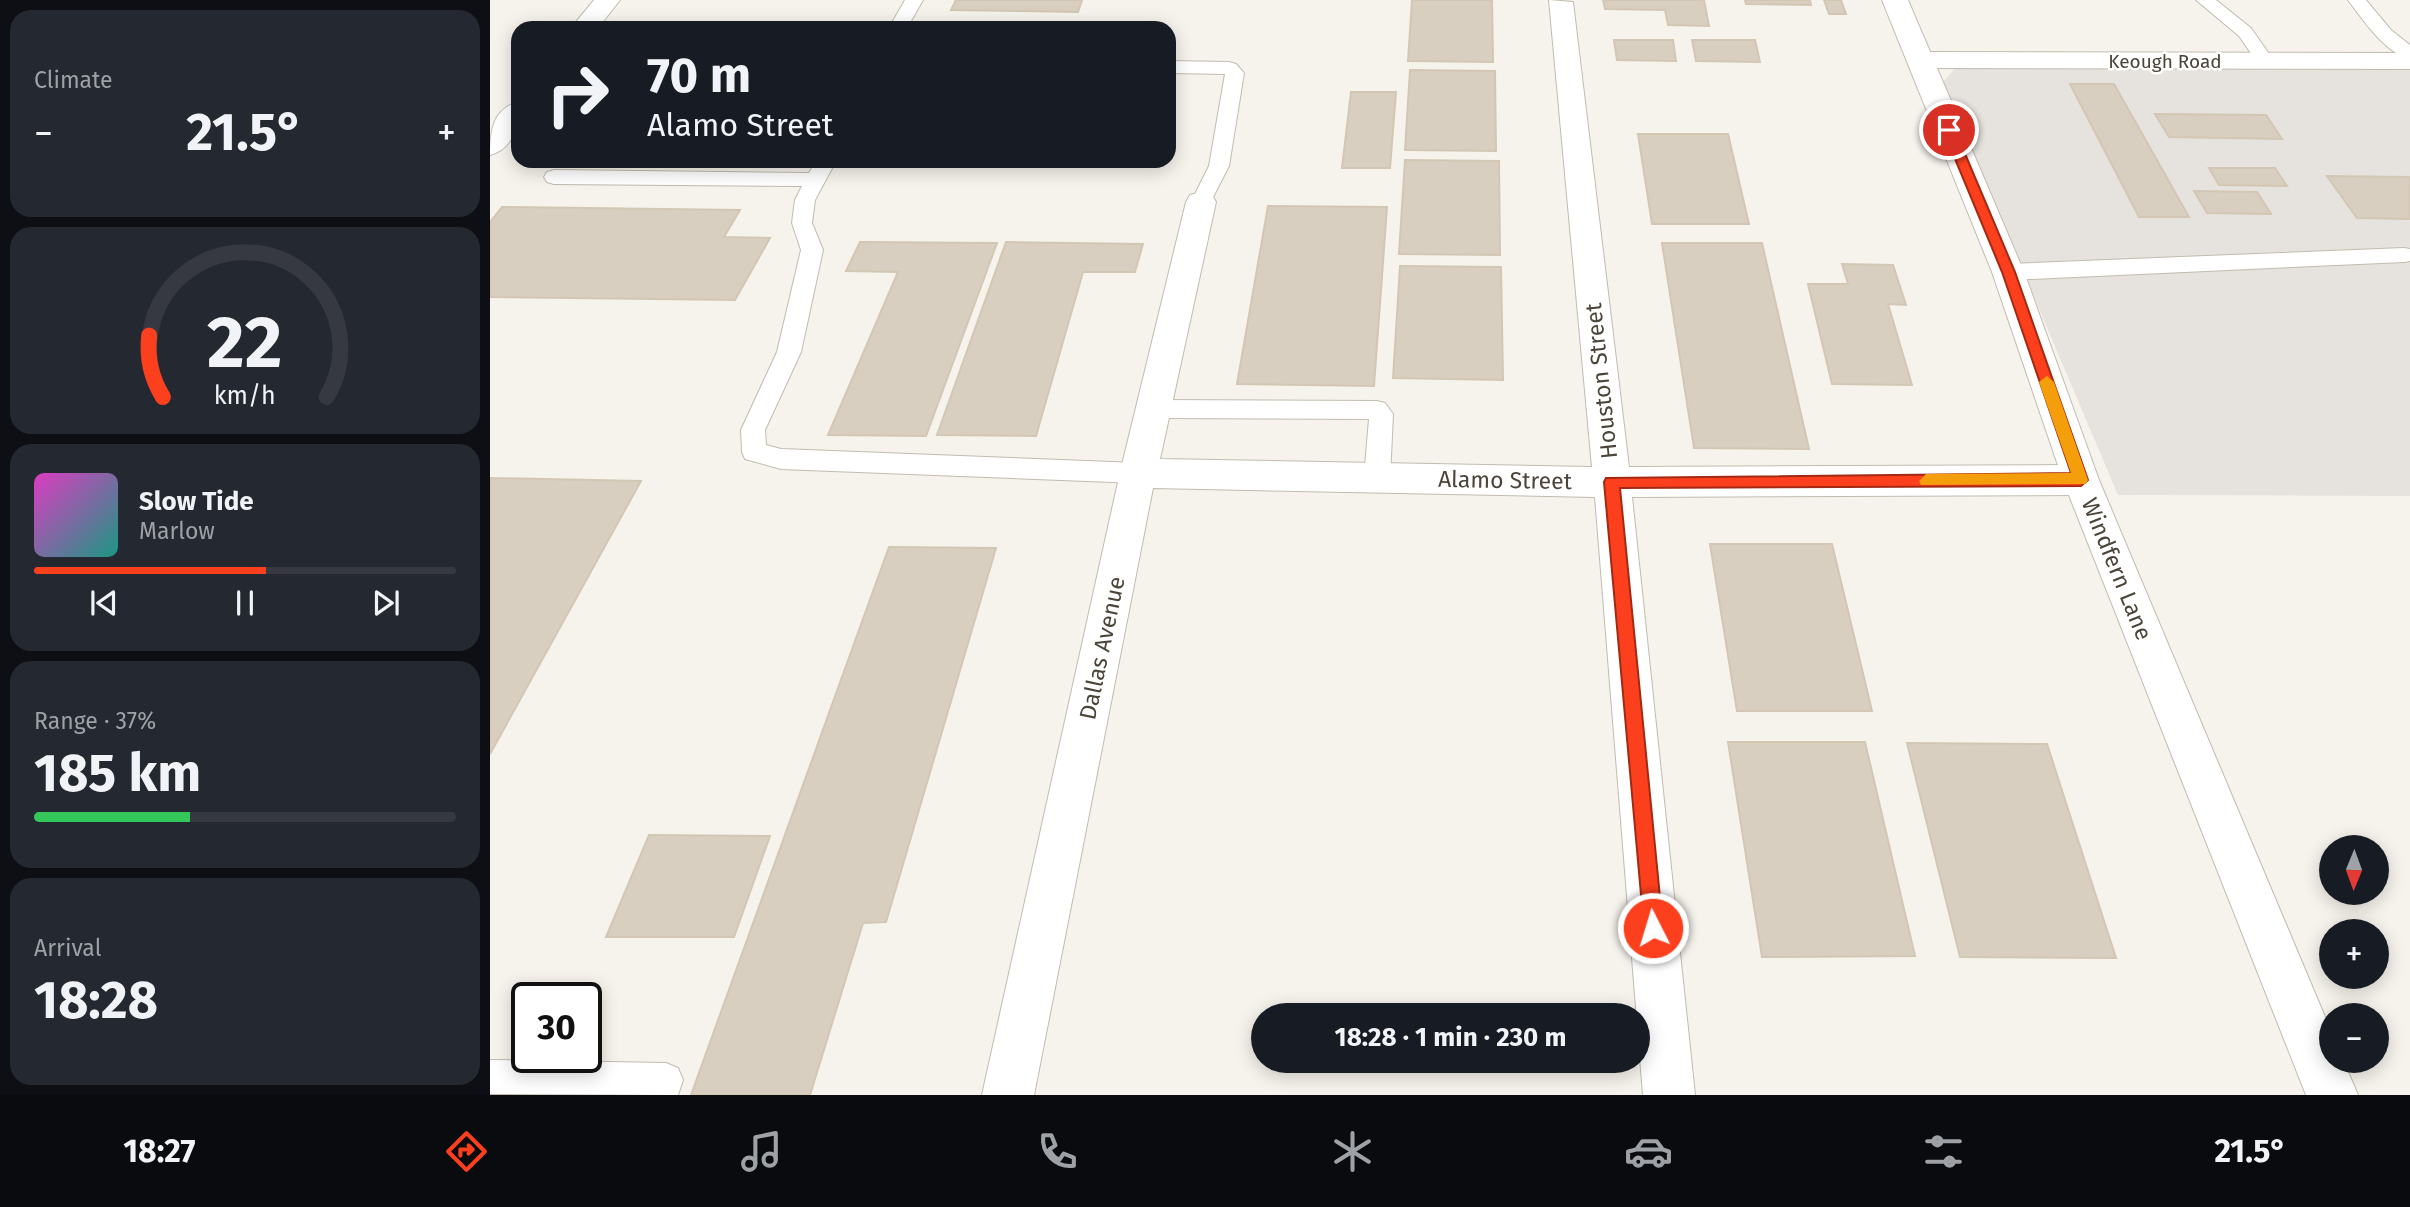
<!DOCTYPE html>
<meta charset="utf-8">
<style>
:root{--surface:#171b24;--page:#242831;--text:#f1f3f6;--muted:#9ea1a6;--line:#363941;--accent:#fc3f1d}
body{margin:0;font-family:"Fira Sans",sans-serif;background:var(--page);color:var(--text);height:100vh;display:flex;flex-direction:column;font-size:26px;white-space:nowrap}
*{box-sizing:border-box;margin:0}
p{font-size:23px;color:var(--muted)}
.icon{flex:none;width:38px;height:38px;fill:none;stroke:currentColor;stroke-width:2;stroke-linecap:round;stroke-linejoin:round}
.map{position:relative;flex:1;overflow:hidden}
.side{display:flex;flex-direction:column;gap:10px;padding:10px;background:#0d0f14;width:490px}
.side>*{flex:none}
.banner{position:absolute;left:21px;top:21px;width:665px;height:147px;border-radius:21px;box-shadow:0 4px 18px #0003;background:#171b24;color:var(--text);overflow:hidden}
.needle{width:46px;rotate:181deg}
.controls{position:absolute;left:1829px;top:835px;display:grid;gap:14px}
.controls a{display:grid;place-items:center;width:70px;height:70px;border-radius:50%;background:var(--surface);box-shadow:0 4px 18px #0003;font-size:35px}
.speed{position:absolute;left:21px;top:982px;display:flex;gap:14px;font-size:35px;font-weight:700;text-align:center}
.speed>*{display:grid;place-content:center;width:91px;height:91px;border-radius:50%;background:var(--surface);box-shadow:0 4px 18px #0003;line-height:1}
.speed .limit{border:4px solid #111;border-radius:10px;background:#fff;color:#111}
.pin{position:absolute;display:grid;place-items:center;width:60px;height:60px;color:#fff;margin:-30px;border:4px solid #fff;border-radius:50%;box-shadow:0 2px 7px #0007}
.me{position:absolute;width:77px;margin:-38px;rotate:355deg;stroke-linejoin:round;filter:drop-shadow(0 0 5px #0008)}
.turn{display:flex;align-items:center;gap:24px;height:147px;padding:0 21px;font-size:32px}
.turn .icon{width:91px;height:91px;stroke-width:2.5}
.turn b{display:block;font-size:49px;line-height:60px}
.big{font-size:52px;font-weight:700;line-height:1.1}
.side .tile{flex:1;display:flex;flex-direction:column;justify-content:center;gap:10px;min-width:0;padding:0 24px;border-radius:21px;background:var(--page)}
.side .dial{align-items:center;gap:0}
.dial svg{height:182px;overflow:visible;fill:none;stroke:var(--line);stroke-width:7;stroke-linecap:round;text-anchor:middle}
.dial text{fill:var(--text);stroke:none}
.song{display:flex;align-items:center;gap:21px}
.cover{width:84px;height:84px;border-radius:10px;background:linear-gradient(135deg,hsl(310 70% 55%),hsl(170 70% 35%))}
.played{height:7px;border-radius:4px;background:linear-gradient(90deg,var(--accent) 55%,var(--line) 55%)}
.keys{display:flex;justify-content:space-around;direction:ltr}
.heat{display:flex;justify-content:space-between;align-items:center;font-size:38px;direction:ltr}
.charge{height:10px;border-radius:5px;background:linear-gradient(90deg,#34c759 37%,var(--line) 0)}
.trip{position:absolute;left:761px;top:1003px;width:399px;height:70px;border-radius:35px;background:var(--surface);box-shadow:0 4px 18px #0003;font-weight:700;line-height:70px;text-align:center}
.dock{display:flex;height:112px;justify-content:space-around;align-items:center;background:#090b0e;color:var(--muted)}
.dock .icon{width:49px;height:49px}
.dock .active{color:var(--accent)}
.dock b{font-size:32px;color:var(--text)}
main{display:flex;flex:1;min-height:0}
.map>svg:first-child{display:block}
</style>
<main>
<section class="side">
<div class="tile"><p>Climate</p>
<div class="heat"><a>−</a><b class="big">21.5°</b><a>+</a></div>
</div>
<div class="tile dial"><svg viewBox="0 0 100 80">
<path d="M14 69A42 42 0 1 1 86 69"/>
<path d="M14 69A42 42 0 0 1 8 42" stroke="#fc3f1d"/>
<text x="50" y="56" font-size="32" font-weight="700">22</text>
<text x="50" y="72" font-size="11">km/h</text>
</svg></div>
<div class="tile">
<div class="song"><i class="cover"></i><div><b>Slow Tide</b><p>Marlow</p></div></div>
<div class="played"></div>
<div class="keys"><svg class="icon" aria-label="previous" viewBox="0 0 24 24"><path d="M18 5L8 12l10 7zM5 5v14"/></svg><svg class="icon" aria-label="pause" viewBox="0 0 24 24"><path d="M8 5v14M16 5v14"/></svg><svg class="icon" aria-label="next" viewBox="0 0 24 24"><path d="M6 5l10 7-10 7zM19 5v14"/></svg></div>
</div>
<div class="tile"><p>Range · 37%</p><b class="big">185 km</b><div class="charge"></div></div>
<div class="tile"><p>Arrival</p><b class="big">18:28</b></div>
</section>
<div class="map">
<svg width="1920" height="1095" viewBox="0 0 1920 1095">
<rect width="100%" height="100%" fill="#f6f3ec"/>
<polygon fill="#e6e2dd" points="1469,64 1920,68 1920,496 1628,495 1453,82"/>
<g fill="#d8cfc1" stroke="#d3c7b4" stroke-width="2">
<polygon points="466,0 592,0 588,12 461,10"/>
<polygon points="922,0 1002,0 1003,62 918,61"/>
<polygon points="1113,0 1214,0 1219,26 1178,25 1175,10 1115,9"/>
<polygon points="1255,0 1320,0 1321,5 1256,4"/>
<polygon points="1334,0 1351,0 1356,14 1339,14"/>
<polygon points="1124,40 1183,40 1186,61 1127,60"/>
<polygon points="1202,40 1265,40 1270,62 1206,61"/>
<polygon points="920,70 1005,71 1006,151 915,150"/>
<polygon points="1580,84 1624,84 1699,217 1649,217"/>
<polygon points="861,92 906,92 900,168 852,168"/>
<polygon points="1665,114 1776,115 1792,139 1679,137"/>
<polygon points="1148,134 1238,134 1259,224 1162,224"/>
<polygon points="915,160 1009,161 1010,255 909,254"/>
<polygon points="1719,168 1785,168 1797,186 1729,185"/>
<polygon points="1837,176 1920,177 1920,219 1867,218"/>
<polygon points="1704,191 1767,192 1781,214 1717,213"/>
<polygon points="778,206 897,207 884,386 747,384"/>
<polygon points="12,207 250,210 234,237 280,238 245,300 0,297 0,222"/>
<polygon points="370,242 507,243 436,436 338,435 408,272 356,271"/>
<polygon points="516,242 653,244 645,272 593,272 546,436 447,435"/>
<polygon points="1172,243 1272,243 1319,449 1204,448"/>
<polygon points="1352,264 1403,265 1416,305 1398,304 1422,385 1342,384 1318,284 1358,284"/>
<polygon points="910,266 1011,267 1013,380 903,378"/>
<polygon points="0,478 151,481 0,754"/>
<polygon points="1220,544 1342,544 1382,711 1247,711"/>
<polygon points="399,547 506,548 396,922 373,923 320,1095 201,1095"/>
<polygon points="1238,742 1375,742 1425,956 1272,957"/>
<polygon points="1417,743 1557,744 1626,958 1470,957"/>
<polygon points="159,835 280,836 244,937 116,937"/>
</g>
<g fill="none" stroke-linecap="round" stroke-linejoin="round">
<g stroke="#c2bbae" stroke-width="2">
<g id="service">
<polygon points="415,0 433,0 417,28 399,28"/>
<polygon points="1706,0 1726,0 1761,28 1784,61 1781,65 1769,65 1749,36"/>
<path d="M1858,0H1876L1901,30L1920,45V59C1895,53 1873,20 1858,0Z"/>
<polygon points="679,61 739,62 746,64 754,73 739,166 718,207 704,207 701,202 719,166 735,74 679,73"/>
<polygon points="326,161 346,161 325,200 322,223 333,250 311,352 275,430 276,445 291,449 648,463 657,466 661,473 657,480 648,483 291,469 255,459 252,452 251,430 287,352 311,250 302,223 305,200 312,186 64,184 57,182 54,177 57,172 64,170 319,173"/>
<polygon points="1914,248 1920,249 1920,261 1914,262 1518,280 1510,277 1507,272 1510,267 1518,264"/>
<polygon points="663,400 887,401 895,403 903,414 900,478 896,485 887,488 878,485 874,478 879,419 663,418 655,415 651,409 655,403"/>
<polygon points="0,1060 176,1063 188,1068 193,1080 188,1095 0,1094"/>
</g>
</g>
<g stroke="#c2bbae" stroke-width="2">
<g id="minor">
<polygon points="104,0 130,0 108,28 81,28"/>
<polygon points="1059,0 1083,2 1139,467 1591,465 1604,470 1609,480 1604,490 1591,495 1142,497 1205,1095 1153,1095 1105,497 663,488 544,1095 492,1095 630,473 696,202 700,195 711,192 722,195 726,202 670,459 1102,467"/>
<polygon points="1430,52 1920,53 1920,69 1430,68 1421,66 1417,60 1421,54"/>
<path d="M28,102C28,125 25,148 0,155C0,133 2,109 28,102Z"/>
</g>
</g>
<g stroke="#c2bbae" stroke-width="2">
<polygon id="tertiary" points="1392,0 1418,0 1534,272 1609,480 1841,1031 1841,1060 1853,1060 1868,1095 1816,1095 1573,480 1502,272"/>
</g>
<use href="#service" fill="#fff" fill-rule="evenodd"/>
<use href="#minor" fill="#fff" fill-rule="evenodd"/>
<use href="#tertiary" fill="#fff" fill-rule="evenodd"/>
</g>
<polygon fill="#fc3f1d" stroke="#a42913" stroke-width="2" points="1459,127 1465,130 1525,272 1598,480 1591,486 1130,488 1173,928 1170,935 1163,938 1156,935 1154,928 1114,482 1116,478 1581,473 1512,272 1453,130"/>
<polygon fill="#f59e0b" points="1557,376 1564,382 1598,480 1596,484 1431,485 1429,481 1436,474 1581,473 1549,382"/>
<g text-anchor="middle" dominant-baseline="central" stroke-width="5" stroke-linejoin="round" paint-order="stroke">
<g font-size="19" fill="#4b4439" stroke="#fff">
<text x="1675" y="61">Keough Road</text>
</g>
<g font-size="23" fill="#4b4439" stroke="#fff">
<text transform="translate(1111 381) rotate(-96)">Houston Street</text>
<text transform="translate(1015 480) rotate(1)">Alamo Street</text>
<text transform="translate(1627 569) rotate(68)">Windfern Lane</text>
<text transform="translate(612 648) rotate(-78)">Dallas Avenue</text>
</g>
</g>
</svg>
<div class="controls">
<a><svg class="needle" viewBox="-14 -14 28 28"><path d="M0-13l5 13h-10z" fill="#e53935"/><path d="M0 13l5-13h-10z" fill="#9ea1a6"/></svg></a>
<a>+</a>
<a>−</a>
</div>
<div class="speed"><div class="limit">30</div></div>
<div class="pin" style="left:1459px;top:130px;background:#d93025"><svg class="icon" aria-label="arrive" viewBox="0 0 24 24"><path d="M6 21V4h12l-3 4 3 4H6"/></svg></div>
<svg class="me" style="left:1163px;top:928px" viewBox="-20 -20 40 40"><circle r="17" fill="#fc3f1d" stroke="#fff" stroke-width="3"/><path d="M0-11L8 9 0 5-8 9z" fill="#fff"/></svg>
<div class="trip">18:28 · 1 min · 230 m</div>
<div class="banner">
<div class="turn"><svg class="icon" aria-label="right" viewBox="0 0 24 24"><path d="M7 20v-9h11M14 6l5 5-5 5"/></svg><div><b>70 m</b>Alamo Street</div></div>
</div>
</div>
</main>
<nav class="dock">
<b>18:27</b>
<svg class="icon active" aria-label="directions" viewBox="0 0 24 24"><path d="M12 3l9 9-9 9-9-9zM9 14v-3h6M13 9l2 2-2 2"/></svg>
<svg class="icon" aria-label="music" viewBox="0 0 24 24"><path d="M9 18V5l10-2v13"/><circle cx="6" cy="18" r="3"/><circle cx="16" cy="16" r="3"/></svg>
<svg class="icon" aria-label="phone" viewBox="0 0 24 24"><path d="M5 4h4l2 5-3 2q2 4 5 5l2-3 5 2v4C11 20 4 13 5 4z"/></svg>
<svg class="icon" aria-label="climate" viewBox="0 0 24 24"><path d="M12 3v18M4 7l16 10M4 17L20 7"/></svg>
<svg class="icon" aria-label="car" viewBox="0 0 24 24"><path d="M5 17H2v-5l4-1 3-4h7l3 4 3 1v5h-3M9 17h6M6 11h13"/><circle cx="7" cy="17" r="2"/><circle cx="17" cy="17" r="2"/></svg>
<svg class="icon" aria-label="filters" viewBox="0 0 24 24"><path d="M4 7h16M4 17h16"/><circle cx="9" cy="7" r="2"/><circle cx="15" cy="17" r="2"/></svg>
<b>21.5°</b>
</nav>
